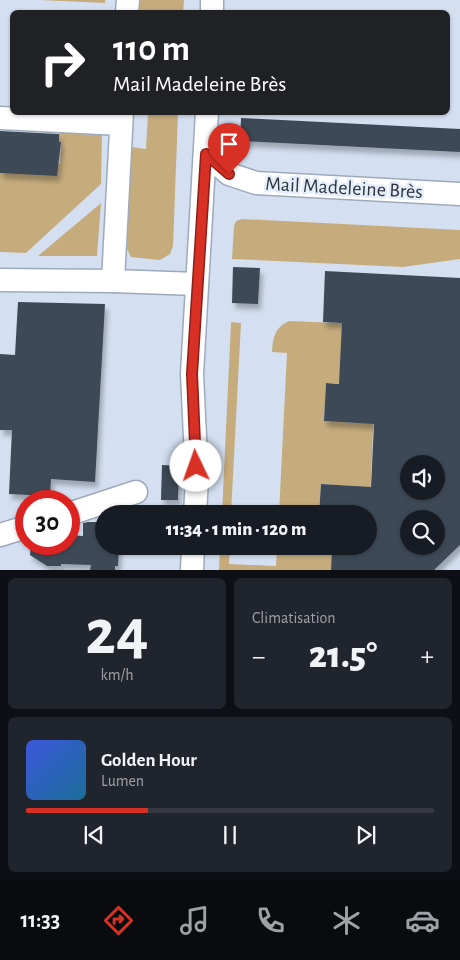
<!DOCTYPE html>
<html lang="fr">
<meta charset="utf-8">
<style>
:root{--surface:#171b24;--page:#20242c;--text:#f1f3f6;--muted:#9ea1a6;--line:#363941;--accent:#d93025}
body{margin:0;font-family:"Alegreya Sans",sans-serif;background:var(--page);color:var(--text);height:100vh;display:flex;flex-direction:column;font-size:19px;white-space:nowrap}
*{box-sizing:border-box;margin:0}
p{font-size:16px;color:var(--muted)}
.icon{flex:none;width:28px;height:28px;fill:none;stroke:currentColor;stroke-width:2;stroke-linecap:round;stroke-linejoin:round}
.map{position:relative;height:570px;overflow:hidden}
.side{display:flex;flex-direction:column;gap:8px;padding:8px;background:#0d0f14;flex:1}
.side>*{flex:none}
.hud{position:absolute;left:10px;top:10px;width:440px;height:105px;border-radius:8px;box-shadow:0 1px 4px #0004;background:#202124;color:#fff;overflow:hidden}
.fabs{position:absolute;left:400px;top:455px;display:grid;gap:10px}
.fabs a{display:grid;place-items:center;width:45px;height:45px;border-radius:50%;background:var(--surface);box-shadow:0 1px 4px #0004;font-size:25px}
.speed{position:absolute;left:15px;top:490px;display:flex;gap:10px;font-size:25px;font-weight:700;text-align:center}
.speed>*{display:grid;place-content:center;width:65px;height:65px;border-radius:50%;background:var(--surface);box-shadow:0 1px 4px #0004;line-height:1}
.speed .limit{border:8px solid #d22;background:#fff;color:#111}
.pin{position:absolute;display:grid;place-items:center;width:42px;height:42px;color:#fff;margin:-51px -21px;border-radius:50% 50% 50% 0;rotate:-45deg;box-shadow:0 0 5px #0007}
.pin .icon{rotate:45deg}
.me{position:absolute;width:55px;margin:-28px;rotate:357deg;stroke-linejoin:round;filter:drop-shadow(0 0 4px #0008)}
.turn{display:flex;align-items:center;gap:18px;height:105px;padding:0 20px;font-size:22px}
.turn .icon{width:65px;height:65px;stroke-width:2.5}
.turn b{display:block;font-size:35px;line-height:42px}
.big{font-size:38px;font-weight:800;line-height:1.1}
.side .card{flex:1;display:flex;flex-direction:column;justify-content:center;gap:8px;min-width:0;padding:0 18px;border-radius:8px;background:var(--page)}
.side .dial{align-items:center;gap:0}
.dial b{font-size:65px;line-height:1}
.song{display:flex;align-items:center;gap:15px}
.cover{width:60px;height:60px;border-radius:8px;background:linear-gradient(135deg,hsl(230 70% 55%),hsl(200 70% 35%))}
.played{height:5px;border-radius:2px;background:linear-gradient(90deg,var(--accent) 30%,var(--line) 30%)}
.keys{display:flex;justify-content:space-around;direction:ltr}
.heat{display:flex;justify-content:space-between;align-items:center;font-size:28px;direction:ltr}
.side .tiles{flex:1;display:grid;gap:8px;grid-template-columns:1fr 1fr}
.card:last-child{grid-column:span 2}
.trip{position:absolute;left:95px;top:505px;width:282px;height:50px;border-radius:25px;background:var(--surface);box-shadow:0 1px 4px #0004;font-weight:800;line-height:50px;text-align:center}
.tab-bar{display:flex;height:80px;justify-content:space-around;align-items:center;background:#090b0e;color:var(--muted)}
.tab-bar .icon{width:35px;height:35px}
.tab-bar .selected{color:var(--accent)}
.tab-bar b{font-size:22px;color:var(--text)}
.map>svg:first-child{display:block}
</style>
<div class="map">
<svg width="460" height="570" viewBox="0 0 460 570">
<defs>
<filter id="shadow"><feDropShadow dx="3" dy="5.5" stdDeviation="2.5" flood-color="#0004"/></filter>
</defs>
<rect width="100%" height="100%" fill="#d4e0f2"/>
<g fill="#c6ac7d">
<polygon points="39,0 105,0 105,3"/>
<polygon points="139,0 184,0 183,12 139,12"/>
<polygon points="148,113 178,113 173,246 170,254 160,260 131,257 127,249 131,147 146,149"/>
<polygon points="102,130 101,184 26,253 0,252 0,173 60,164 61,143 59,142 59,131"/>
<polygon points="101,203 97,256 38,256"/>
<polygon points="242,219 460,230 460,259 403,267 232,259 234,226 236,221"/>
<path d="M338,313L358,314L355,384L326,383L324,421L355,423L374,408L370,502L352,486L321,484L319,514H279L287,353L272,352C273,338 275,327 289,321L337,323Z"/>
<polygon points="231,322 241,323 231,514 222,514"/>
<polygon points="220,546 230,546 229,564 276,566 277,546 332,546 331,570 219,570"/>
</g>
<g fill="#3d4856" fill-rule="evenodd" filter="url(#shadow)">
<polygon points="241,118 460,129 460,152 240,141"/>
<polygon points="0,131 59,134 59,142 61,142 57,176 0,173"/>
<polygon points="233,267 260,268 258,304 232,303"/>
<path d="M325,271L460,278V545L434,570H331L332,546H369V514H319L321,484L371,487L374,424L324,421L326,383L339,384L342,323L323,322ZM409,464H436V491H409ZM409,519H436V546H409Z"/>
<polygon points="18,302 105,304 95,482 51,479 50,496 9,494 12,430 0,430 0,354 15,355"/>
<polygon points="162,465 179,466 178,500 161,500"/>
<polygon points="88,522 104,522 104,546 119,546 118,566 115,566 115,570 90,570 91,565 61,564 61,566 47,566 30,555 31,544 69,544 69,535 83,536 83,523"/>
</g>
<g fill="none" stroke-linecap="round" stroke-linejoin="round">
<g stroke="#9eaabb" stroke-width="25">
<g id="minor">
<polyline points="127,12 128,0"/>
<polyline points="212,12 212,0"/>
<polyline points="122,112 113,281 197,284"/>
<polyline points="0,118 121,124"/>
<polyline points="206,154 229,174 256,183 460,194"/>
<polyline points="0,280 113,281"/>
<polyline points="69,514 136,492"/>
<polyline points="195,514 197,479 192,374 207,112"/>
<polyline points="0,535 26,527"/>
<polyline points="192,570 193,546"/>
</g>
</g>
<use href="#minor" stroke="#fff" stroke-width="22"/>
</g>
<g fill="none" stroke-linecap="round" stroke-linejoin="round">
<g stroke="#8d1f18" stroke-width="12">
<polyline id="route" points="196,466 192,374 206,154 229,174"/>
</g>
<use href="#route" stroke="#d93025" stroke-width="9"/>
</g>
<g text-anchor="middle" dominant-baseline="central" stroke-width="5" stroke-linejoin="round" paint-order="stroke">
<g font-size="20" fill="#30353b" stroke="#e3edfc">
<text transform="translate(344 188) rotate(3)">Mail Madeleine Brès</text>
</g>
</g>
</svg>
<div class="fabs">
<a><svg class="icon" aria-label="sound" viewBox="0 0 24 24"><path d="M4 9h4l5-4v14l-5-4H4zM17 9q2 3 0 6"/></svg></a>
<a><svg class="icon" aria-label="search" viewBox="0 0 24 24"><circle cx="10" cy="10" r="6"/><path d="M15 15l6 6"/></svg></a>
</div>
<div class="speed"><div class="limit">30</div></div>
<div class="pin" style="left:229px;top:174px;background:#d93025"><svg class="icon" aria-label="arrive" viewBox="0 0 24 24"><path d="M6 21V4h12l-3 4 3 4H6"/></svg></div>
<svg class="me" style="left:196px;top:466px" viewBox="-20 -20 40 40"><circle r="19" fill="#fff"/><path d="M0-13L10 11 0 6-10 11z" fill="#d93025"/></svg>
<div class="trip">11:34 · 1 min · 120 m</div>
<div class="hud">
<div class="turn"><svg class="icon" aria-label="right" viewBox="0 0 24 24"><path d="M7 20v-9h11M14 6l5 5-5 5"/></svg><div><b>110 m</b>Mail Madeleine Brès</div></div>
</div>
</div>
<section class="side">
<div class="tiles">
<div class="card dial"><b>24</b><p>km/h</p></div>
<div class="card"><p>Climatisation</p>
<div class="heat"><a>−</a><b class="big">21.5°</b><a>+</a></div>
</div>
<div class="card">
<div class="song"><i class="cover"></i><div><b>Golden Hour</b><p>Lumen</p></div></div>
<div class="played"></div>
<div class="keys"><svg class="icon" aria-label="previous" viewBox="0 0 24 24"><path d="M18 5L8 12l10 7zM5 5v14"/></svg><svg class="icon" aria-label="pause" viewBox="0 0 24 24"><path d="M8 5v14M16 5v14"/></svg><svg class="icon" aria-label="next" viewBox="0 0 24 24"><path d="M6 5l10 7-10 7zM19 5v14"/></svg></div>
</div>
</div>
</section>
<nav class="tab-bar">
<b>11:33</b>
<svg class="icon selected" aria-label="directions" viewBox="0 0 24 24"><path d="M12 3l9 9-9 9-9-9zM9 14v-3h6M13 9l2 2-2 2"/></svg>
<svg class="icon" aria-label="music" viewBox="0 0 24 24"><path d="M9 18V5l10-2v13"/><circle cx="6" cy="18" r="3"/><circle cx="16" cy="16" r="3"/></svg>
<svg class="icon" aria-label="phone" viewBox="0 0 24 24"><path d="M5 4h4l2 5-3 2q2 4 5 5l2-3 5 2v4C11 20 4 13 5 4z"/></svg>
<svg class="icon" aria-label="climate" viewBox="0 0 24 24"><path d="M12 3v18M4 7l16 10M4 17L20 7"/></svg>
<svg class="icon" aria-label="car" viewBox="0 0 24 24"><path d="M5 17H2v-5l4-1 3-4h7l3 4 3 1v5h-3M9 17h6M6 11h13"/><circle cx="7" cy="17" r="2"/><circle cx="17" cy="17" r="2"/></svg>
</nav>
